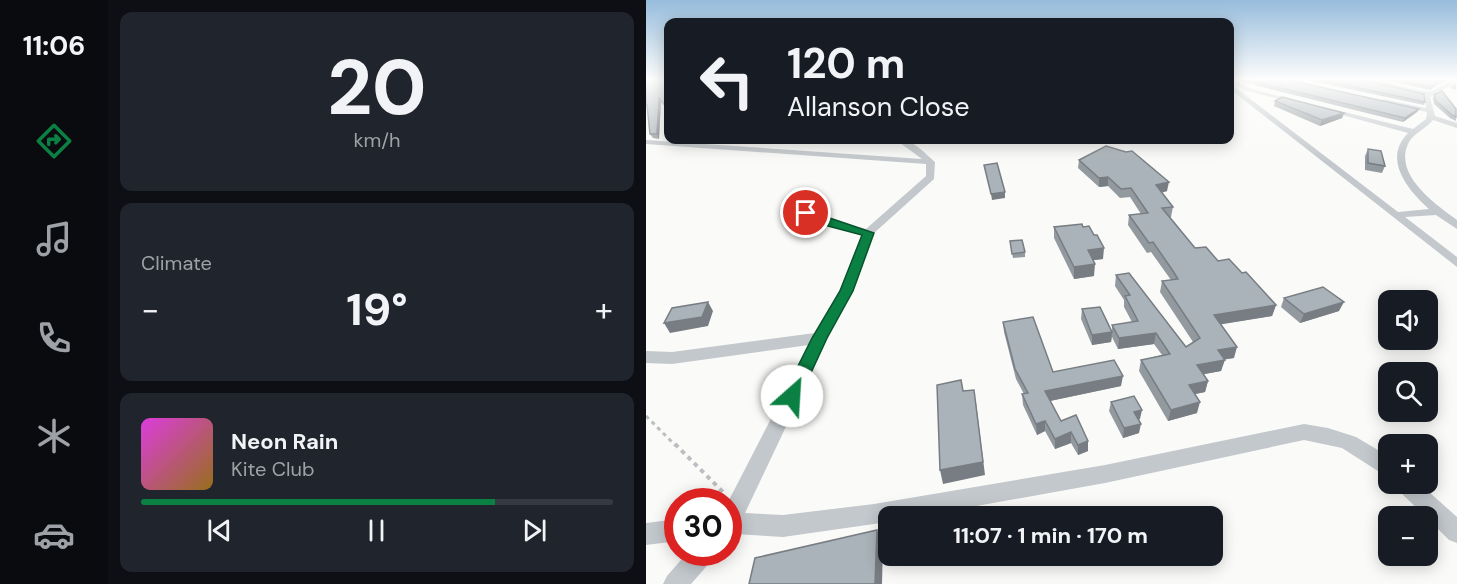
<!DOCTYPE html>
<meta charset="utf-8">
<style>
:root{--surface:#171b24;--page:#20242c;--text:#f1f3f6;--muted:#9ea1a6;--line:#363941;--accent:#0b8043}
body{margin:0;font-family:"DM Sans",sans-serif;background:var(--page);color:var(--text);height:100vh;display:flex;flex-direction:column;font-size:22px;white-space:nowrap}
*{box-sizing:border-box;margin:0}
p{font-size:20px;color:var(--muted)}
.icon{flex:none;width:33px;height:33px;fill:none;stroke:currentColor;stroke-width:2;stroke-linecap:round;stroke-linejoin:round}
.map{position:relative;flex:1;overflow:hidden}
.sheet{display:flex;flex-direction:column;gap:12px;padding:12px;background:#0d0f14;width:538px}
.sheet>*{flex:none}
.hud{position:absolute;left:18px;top:18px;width:570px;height:126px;border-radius:12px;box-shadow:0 3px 15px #0003;background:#171b24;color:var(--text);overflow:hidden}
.buttons{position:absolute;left:732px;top:290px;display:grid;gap:12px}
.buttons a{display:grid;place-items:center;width:60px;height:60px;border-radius:12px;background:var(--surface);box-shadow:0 3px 15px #0003;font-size:30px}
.speed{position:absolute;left:18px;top:488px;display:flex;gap:12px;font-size:30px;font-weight:700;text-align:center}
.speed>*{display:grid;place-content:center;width:78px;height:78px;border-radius:50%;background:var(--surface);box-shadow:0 3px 15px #0003;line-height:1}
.speed .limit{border:9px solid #d22;background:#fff;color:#111}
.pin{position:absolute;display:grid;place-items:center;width:51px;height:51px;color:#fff;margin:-26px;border:3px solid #fff;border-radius:50%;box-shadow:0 2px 6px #0007}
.me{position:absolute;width:66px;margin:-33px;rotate:26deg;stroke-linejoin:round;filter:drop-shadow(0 0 4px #0008)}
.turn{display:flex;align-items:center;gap:21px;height:126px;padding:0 24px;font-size:27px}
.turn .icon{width:78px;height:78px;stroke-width:2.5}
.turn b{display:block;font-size:42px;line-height:51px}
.big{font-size:45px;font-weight:700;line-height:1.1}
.sheet .card{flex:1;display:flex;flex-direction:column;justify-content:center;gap:9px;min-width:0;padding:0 21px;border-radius:12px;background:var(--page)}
.sheet .dial{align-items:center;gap:0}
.dial b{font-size:78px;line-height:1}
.song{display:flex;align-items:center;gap:18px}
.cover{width:72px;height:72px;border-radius:9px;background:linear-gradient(135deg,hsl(300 70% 55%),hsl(40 70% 35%))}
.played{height:6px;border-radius:3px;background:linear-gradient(90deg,var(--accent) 75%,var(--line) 75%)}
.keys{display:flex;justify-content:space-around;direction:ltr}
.heat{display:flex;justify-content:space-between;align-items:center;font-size:33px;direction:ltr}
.trip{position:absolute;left:232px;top:506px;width:345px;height:60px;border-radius:12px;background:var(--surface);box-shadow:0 3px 15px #0003;font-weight:700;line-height:60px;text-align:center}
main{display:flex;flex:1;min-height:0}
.tabs{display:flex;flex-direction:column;width:108px;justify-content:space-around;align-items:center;background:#090b0e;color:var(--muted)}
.tabs .icon{width:42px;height:42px}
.tabs .current{color:var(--accent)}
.tabs b{font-size:27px;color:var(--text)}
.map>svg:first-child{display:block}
</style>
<main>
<nav class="tabs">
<b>11:06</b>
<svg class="icon current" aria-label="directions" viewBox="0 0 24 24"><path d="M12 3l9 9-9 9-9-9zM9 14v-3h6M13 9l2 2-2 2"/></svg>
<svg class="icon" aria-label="music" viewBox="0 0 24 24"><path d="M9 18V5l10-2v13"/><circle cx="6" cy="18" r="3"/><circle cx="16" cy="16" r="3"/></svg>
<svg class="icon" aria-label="phone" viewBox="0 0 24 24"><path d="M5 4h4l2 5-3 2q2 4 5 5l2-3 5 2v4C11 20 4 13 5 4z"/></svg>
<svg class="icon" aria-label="climate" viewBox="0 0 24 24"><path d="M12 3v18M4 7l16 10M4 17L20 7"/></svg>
<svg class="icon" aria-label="car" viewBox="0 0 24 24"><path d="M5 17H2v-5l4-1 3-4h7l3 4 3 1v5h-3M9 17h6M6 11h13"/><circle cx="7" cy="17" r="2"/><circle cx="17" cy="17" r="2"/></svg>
</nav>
<section class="sheet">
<div class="card dial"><b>20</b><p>km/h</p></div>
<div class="card"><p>Climate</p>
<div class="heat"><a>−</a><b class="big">19°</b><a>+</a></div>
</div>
<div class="card">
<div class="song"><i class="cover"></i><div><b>Neon Rain</b><p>Kite Club</p></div></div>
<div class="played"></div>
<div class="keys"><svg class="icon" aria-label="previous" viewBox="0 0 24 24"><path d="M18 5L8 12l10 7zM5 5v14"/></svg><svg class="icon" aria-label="pause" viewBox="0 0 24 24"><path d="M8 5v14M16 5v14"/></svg><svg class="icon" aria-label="next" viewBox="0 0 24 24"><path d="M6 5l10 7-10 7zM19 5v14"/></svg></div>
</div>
</section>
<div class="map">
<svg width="811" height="584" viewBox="0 0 811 584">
<rect width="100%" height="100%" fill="#fafaf8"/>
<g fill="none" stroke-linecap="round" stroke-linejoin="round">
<polyline stroke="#bbbfc2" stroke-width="3" stroke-dasharray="4 4" stroke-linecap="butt" points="0,416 30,446"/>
<polyline stroke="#bbbfc2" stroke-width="4" stroke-dasharray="4.5 4.5" stroke-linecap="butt" points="29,444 79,494"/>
<g fill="#c3c8cc" fill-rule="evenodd">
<polygon points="588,80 603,88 655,102 652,104 599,90 586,83"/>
<path d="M716,80H727L784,92L806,80H811V82L784,97L789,116L811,123V128L787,120C781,128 768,133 763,142C746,174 789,204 811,220V229L790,215L759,217L811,257V267L584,89V84L586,85L752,212L783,209C762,190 736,159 762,133L678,110L682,108L767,129L780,119L781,112L734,101L737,99L780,108L779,95Z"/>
<path d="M0,140L276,159L250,140C267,138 278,153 289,162L288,179L227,234L207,291L182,338L99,513L137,515L228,504L459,465L658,424L682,428L710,437L742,456V476L735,473L696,448L658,440L459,483L275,516H243V522L228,524L137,537L89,534L82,537V502L163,345L26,364L0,363V351L26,352L169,333L193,291L216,235L182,226L139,207L140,205H148L190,222L220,229L280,176V164L0,144Z"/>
<polygon points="749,483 773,483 811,517 811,543 803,540 782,519 782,516 779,516 752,490"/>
<polygon points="32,519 32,541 0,545 0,523"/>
<polygon points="42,552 69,552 66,560 45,584 17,584 21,576"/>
</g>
</g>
<g fill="#929a9f">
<polygon points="22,80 22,110 15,102 13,139 7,138 4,134 2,109"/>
<polygon points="597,80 643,80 773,109 771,112 757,122 596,82"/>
<polygon points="661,80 719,80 779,102 778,105"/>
<polygon points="738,80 801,80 792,85 791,85 790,86 784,90"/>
<polygon points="810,83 810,90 804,88 806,85"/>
<polygon points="788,95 810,109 810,121 804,118 788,104 787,98"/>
<polygon points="629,101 698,113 696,118 674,126 628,106"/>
<polygon points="722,149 739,166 736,173 719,170 719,156"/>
<polygon points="433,160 521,191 515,193 527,207 525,217 524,217 549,248 596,273 630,305 626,316 575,324 588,358 578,359 575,371 558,374 562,381 559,392 549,394 551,413 522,421 493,371 495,360 516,355 508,344 472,349 466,337 465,342 446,345 435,319 436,309 466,332 466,325 486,322 478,307 478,300 469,286 470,275 540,347 547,342 514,292 516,281 525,280 505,252 501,253 482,225 483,215 495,214 484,197 474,198 462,186 453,187 432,168"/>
<polygon points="408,227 457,259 447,260 448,276 428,279 408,238"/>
<polygon points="364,241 379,252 379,257 367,258"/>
<polygon points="638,298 693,311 654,323 635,307"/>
<polygon points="357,322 407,372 475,386 404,401 415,421 442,441 442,451 432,455 425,443 409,449 399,431 391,435 377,405 376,394 378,394 370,379 358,332"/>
<polygon points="465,402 494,419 492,420 493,433 477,438 463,411"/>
</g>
<g fill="#777d82">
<polygon points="797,80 801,80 792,85 794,82"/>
<polygon points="13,98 15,102 13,139 11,134"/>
<polygon points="773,109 771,112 757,122 759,118"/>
<polygon points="698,113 696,118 674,126 676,120"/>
<polygon points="160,140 172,140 161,142"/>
<polygon points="462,177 462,186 453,187 453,178"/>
<polygon points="523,182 521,191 509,194 510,185"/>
<polygon points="359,192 359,198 346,200 345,194"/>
<polygon points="458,248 457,259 441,261 442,250"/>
<polygon points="449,264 448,276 428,279 428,267"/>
<polygon points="62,302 67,311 62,326 24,333 18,323"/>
<polygon points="698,302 693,311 654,323 658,314"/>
<polygon points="630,305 626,316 565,326 568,315"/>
<polygon points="466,332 465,342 446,345 446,335"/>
<polygon points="510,333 508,344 472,349 473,338"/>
<polygon points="591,347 588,358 569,361 572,350"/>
<polygon points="579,360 575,371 548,376 551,365"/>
<polygon points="477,376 475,386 399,402 399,391"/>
<polygon points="562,381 559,392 540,396 543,385"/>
<polygon points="554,402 551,413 522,421 525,410"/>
<polygon points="330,403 339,475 297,484 294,470"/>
<polygon points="496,410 494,419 486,421 488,412"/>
<polygon points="399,421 399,431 391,435 390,424"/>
<polygon points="495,424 493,433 477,438 478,428"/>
<polygon points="425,432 425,443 409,449 409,439"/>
<polygon points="442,441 442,451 432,455 432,445"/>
<polygon points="231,530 237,543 236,584 229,584"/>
</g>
<g fill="#aab3b9" stroke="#777d82" stroke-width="1.5">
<polygon points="0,80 22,80 22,109 13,98 11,134 4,134 1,105 0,105"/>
<polygon points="602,80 643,80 773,109 759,118"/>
<polygon points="687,80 719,80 778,94 779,102 681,81"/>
<polygon points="753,80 797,80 794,82 789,81 791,83 785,87"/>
<polygon points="796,91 810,109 810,117 806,115 790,101 788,95"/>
<polygon points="636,97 698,113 676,120 629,101"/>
<polygon points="460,146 480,152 486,151 523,182 510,185 527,207 516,208 549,248 560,247 572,261 583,259 596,273 600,272 630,305 568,315 591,347 572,350 579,360 551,365 562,381 543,385 554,402 525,410 495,360 524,354 510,333 473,338 466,325 492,321 479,296 484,295 470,275 483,273 540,347 554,338 516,281 532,279 527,271 507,242 503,243 483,215 502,213 485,188 475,189 462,177 453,178 433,160"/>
<polygon points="722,149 735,151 739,166 722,163"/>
<polygon points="351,163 359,192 345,194 338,165"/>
<polygon points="436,224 437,227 443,226 448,235 451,235 458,248 442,250 449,264 428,267 408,227"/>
<polygon points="376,240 379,252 366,254 364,241"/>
<polygon points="677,287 698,302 658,314 638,298"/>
<polygon points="62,302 56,317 18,323 26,308"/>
<polygon points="454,307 466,332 446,335 436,309"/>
<polygon points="387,317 407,372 468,360 477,376 399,391 415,421 430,415 442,441 432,445 425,432 409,439 399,421 390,424 376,394 382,393 369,369 357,322"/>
<polygon points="315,380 317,391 328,390 337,462 294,470 291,385"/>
<polygon points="488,396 496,410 488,412 495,424 478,428 465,402"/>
<polygon points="231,530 229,584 103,584 109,558"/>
</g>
<linearGradient id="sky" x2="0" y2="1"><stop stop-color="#96bcdc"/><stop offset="0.49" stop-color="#fdfdfc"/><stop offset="1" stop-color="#fdfdfc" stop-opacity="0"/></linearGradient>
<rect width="811" height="162" fill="url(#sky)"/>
<polygon fill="#0b8043" stroke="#07532c" stroke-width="1.5" points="160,210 228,233 207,291 181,338 152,401 146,403 140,401 137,396 166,338 194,291 216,235 182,226 156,216 155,213"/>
</svg>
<div class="buttons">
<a><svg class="icon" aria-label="sound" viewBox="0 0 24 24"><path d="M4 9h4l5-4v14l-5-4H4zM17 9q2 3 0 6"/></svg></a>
<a><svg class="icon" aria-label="search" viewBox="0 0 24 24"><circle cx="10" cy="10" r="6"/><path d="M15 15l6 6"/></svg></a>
<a>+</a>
<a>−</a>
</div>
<div class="speed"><div class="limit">30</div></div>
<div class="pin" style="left:160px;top:213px;background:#d93025"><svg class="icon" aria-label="arrive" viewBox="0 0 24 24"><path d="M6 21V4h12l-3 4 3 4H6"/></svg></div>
<svg class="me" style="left:146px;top:396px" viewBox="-20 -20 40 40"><circle r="19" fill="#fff"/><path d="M0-13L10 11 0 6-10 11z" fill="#0b8043"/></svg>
<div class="trip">11:07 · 1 min · 170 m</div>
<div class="hud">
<div class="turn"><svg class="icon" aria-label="left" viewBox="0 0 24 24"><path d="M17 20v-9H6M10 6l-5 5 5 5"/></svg><div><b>120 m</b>Allanson Close</div></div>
</div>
</div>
</main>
